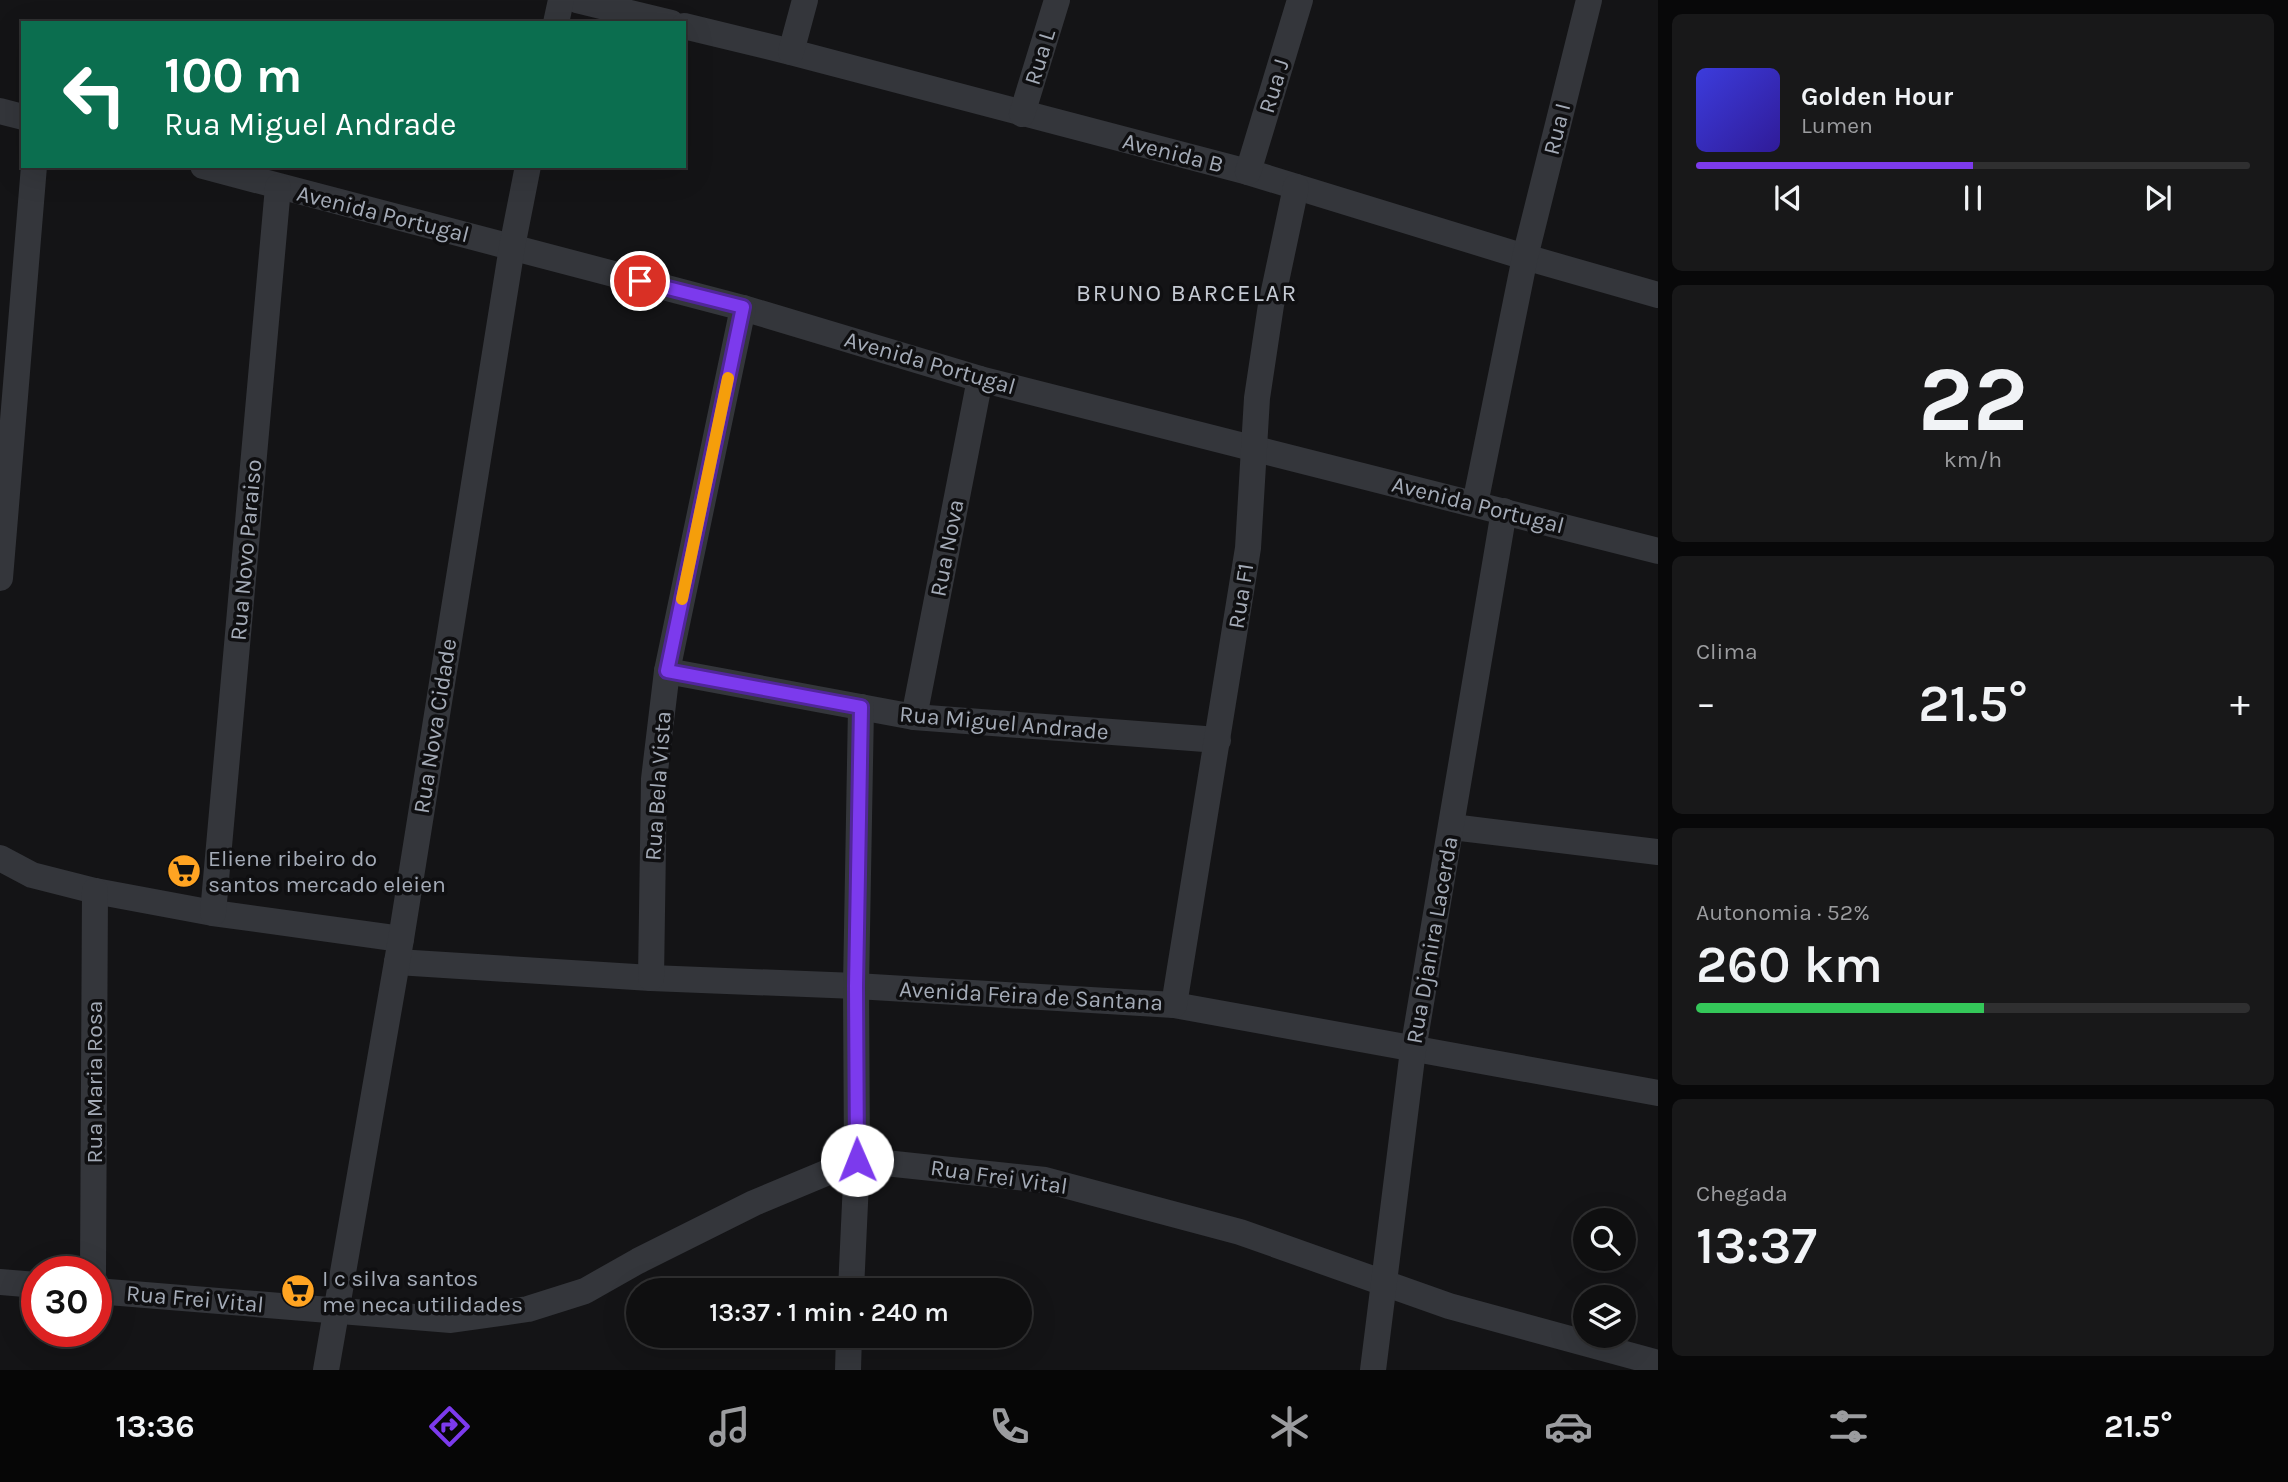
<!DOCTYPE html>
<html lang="pt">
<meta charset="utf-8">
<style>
:root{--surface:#0f0f10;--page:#181819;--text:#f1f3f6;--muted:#9b9c9f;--line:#2f2f30;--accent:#7c3aed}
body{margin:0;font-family:Karla,sans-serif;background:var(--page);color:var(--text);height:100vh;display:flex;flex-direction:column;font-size:26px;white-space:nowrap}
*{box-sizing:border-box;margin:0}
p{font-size:23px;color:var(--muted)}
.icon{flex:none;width:38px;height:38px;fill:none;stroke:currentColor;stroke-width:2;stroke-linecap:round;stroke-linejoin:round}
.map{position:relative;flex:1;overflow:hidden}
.details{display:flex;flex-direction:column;gap:14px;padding:14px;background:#080809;width:630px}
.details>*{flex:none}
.guide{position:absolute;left:21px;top:21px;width:665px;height:147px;border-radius:0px;box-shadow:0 7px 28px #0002,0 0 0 2px var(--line);background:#0b6e4f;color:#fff;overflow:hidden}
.controls{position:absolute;left:1573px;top:1208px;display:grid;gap:14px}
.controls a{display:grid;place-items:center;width:63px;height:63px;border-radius:50%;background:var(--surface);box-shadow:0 7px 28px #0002,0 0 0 2px var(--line);font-size:35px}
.speed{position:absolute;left:21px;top:1256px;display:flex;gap:14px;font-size:35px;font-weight:700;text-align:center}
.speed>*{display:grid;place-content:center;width:91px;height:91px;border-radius:50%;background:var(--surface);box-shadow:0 7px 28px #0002,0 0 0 2px var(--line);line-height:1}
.speed .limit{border:10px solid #d22;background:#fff;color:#111}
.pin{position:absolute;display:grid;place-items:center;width:60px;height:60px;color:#fff;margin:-30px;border:4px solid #fff;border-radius:50%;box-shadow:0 2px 7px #0007}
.me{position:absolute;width:77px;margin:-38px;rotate:359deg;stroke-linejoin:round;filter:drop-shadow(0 0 5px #0008)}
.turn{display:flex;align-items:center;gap:24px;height:147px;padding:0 28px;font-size:32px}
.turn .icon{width:91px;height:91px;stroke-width:2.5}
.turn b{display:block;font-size:49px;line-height:60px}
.big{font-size:52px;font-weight:600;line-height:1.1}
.details .tile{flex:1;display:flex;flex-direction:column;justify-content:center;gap:10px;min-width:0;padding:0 24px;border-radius:10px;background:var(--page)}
.details .dial{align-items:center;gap:0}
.dial b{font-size:91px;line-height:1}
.song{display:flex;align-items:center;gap:21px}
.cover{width:84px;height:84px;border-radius:10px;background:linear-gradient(135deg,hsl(240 70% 55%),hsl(250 70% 35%))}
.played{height:7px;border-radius:4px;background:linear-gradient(90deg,var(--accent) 50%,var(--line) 50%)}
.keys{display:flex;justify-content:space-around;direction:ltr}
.heat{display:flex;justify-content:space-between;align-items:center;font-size:38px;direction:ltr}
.charge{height:10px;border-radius:5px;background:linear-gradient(90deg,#34c759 52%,var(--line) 0)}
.trip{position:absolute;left:626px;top:1278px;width:406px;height:70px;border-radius:35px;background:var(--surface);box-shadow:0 7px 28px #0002,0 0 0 2px var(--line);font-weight:600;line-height:70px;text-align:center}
.tab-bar{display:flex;height:112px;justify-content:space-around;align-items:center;background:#060606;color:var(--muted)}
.tab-bar .icon{width:49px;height:49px}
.tab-bar .active{color:var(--accent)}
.tab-bar b{font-size:32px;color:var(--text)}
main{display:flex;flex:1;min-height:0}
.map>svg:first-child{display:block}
</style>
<main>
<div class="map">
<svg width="1658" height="1370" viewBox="0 0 1658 1370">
<rect width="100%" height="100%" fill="#141416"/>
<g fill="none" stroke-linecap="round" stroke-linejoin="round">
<g stroke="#34363b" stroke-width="26">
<polyline points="577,0 671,23"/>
<polyline points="556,23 561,0"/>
<polyline points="684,26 791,52 1248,172 1525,257 1658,295"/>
<polyline points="791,52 805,0"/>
<polyline points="0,111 23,117"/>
<polyline points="1022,114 1057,0"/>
<polyline points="203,166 743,308 980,379 1658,551"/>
<polyline points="1248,172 1300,0"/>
<polyline points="1475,504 1525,257 1589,0"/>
<polyline points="0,578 34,166"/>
<polyline points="667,671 914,717 1218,740"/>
<polyline points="914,717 980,379"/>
<polyline points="1452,827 1658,852"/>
<polyline points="0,858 32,875 95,891 213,913 401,939"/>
<polyline points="213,913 278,187"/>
<polyline points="397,962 651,978 856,986 1174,1005 1658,1093"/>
<polyline points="651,978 654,779 667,671 743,308"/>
<polyline points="1174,1005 1248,548 1257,398 1271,305 1296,187"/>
<polyline points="93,1272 95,891"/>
<polyline points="0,1282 37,1285"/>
<polyline points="851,1290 857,1160 856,986 861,707"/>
<polyline points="96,1291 451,1320 528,1309 585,1291 638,1261 754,1203 857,1160 1045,1180 1240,1232 1449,1306 1658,1363"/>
<polyline points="326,1370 401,939 512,247 528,166"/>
<polyline points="848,1370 849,1335"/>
<polyline points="1373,1370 1413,1050 1504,511"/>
</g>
</g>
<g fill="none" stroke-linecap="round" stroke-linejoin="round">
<g stroke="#51269a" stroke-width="18">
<polyline id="route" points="640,281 743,307 667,671 861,707 856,986 857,1160"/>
</g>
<use href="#route" stroke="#7c3aed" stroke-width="12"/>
<polyline stroke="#f59e0b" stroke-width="12" points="682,599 728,378"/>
</g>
<defs>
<g id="supermarket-disc" transform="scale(1.75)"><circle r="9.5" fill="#ffa422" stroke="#0f0f11"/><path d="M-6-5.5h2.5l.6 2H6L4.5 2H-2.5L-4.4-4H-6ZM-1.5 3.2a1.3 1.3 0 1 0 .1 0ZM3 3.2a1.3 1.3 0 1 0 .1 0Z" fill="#111"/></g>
</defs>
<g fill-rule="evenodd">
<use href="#supermarket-disc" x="184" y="871"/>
<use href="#supermarket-disc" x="298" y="1291"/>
</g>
<g text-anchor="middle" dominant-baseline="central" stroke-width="7" stroke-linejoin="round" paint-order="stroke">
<g font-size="23" fill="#a4abb7" stroke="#0f0f11">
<text transform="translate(1040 57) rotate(-73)">Rua L</text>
<text transform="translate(1274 86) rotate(-73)">Rua J</text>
<text transform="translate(1557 129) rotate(-76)">Rua I</text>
<text transform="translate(1173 153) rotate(14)">Avenida B</text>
<text transform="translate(383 214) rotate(14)">Avenida Portugal</text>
<text transform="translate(930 363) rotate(16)">Avenida Portugal</text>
<text transform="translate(1478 505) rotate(14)">Avenida Portugal</text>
<text transform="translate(947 548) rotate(-79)">Rua Nova</text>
<text transform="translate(246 550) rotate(-85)">Rua Novo Paraiso</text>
<text transform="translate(1241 596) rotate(-81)">Rua F1</text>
<text transform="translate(1004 723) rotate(5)">Rua Miguel Andrade</text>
<text transform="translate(435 726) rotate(-81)">Rua Nova Cidade</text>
<text transform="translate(658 786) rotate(-86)">Rua Bela Vista</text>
<text transform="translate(1432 940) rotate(-80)">Rua Djanira Lacerda</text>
<text transform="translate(1031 996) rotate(3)">Avenida Feira de Santana</text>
<text transform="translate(94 1082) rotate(-90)">Rua Maria Rosa</text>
<text transform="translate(999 1177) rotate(8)">Rua Frei Vital</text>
<text transform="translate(195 1299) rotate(5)">Rua Frei Vital</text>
</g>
<g font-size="23" fill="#a4abb7" stroke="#0f0f11" text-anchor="start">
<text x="208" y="858">Eliene ribeiro do<tspan x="208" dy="26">santos mercado eleien</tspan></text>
<text x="322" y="1278">I c silva santos<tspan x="322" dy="26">me neca utilidades</tspan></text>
</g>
<g font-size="24" letter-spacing="2" fill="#c5cad3" stroke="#0f0f11">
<text x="1187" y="293">BRUNO BARCELAR</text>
</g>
</g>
</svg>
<div class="controls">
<a><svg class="icon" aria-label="search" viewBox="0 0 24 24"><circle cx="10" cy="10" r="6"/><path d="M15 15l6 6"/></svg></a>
<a><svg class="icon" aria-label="layers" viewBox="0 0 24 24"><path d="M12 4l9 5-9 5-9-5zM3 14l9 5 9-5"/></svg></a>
</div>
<div class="speed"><div class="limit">30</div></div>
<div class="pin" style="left:640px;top:281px;background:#d93025"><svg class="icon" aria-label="arrive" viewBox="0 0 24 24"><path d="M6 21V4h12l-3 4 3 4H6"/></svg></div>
<svg class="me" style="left:857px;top:1160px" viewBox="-20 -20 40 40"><circle r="19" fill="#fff"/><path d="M0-13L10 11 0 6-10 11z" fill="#7c3aed"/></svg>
<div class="trip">13:37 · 1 min · 240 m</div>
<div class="guide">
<div class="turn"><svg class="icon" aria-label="left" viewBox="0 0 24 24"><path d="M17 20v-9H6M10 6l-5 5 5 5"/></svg><div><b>100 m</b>Rua Miguel Andrade</div></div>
</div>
</div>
<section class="details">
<div class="tile">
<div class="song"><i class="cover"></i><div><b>Golden Hour</b><p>Lumen</p></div></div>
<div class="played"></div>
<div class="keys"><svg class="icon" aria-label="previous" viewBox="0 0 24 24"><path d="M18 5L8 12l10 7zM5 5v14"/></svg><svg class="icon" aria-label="pause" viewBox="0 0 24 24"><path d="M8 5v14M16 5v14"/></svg><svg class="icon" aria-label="next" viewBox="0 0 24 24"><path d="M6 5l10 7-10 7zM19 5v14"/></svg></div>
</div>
<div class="tile dial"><b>22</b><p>km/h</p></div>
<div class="tile"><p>Clima</p>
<div class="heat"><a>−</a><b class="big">21.5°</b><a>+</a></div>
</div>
<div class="tile"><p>Autonomia · 52%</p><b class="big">260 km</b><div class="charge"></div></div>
<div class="tile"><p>Chegada</p><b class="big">13:37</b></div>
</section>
</main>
<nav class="tab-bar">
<b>13:36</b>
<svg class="icon active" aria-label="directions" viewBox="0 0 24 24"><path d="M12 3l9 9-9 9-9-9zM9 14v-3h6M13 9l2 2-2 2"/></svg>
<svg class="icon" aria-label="music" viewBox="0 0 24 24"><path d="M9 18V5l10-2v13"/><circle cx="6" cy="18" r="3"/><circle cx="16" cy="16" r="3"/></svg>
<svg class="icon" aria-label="phone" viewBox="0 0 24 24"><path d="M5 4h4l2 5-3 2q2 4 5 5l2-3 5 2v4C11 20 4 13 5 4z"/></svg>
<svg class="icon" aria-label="climate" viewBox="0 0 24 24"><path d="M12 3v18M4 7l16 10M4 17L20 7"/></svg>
<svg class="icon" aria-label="car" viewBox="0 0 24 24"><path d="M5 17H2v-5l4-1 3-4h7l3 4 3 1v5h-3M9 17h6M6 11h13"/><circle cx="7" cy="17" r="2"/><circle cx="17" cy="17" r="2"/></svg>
<svg class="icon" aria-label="filters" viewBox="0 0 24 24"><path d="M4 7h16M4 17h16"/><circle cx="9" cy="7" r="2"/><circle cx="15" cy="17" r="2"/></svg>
<b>21.5°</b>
</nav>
